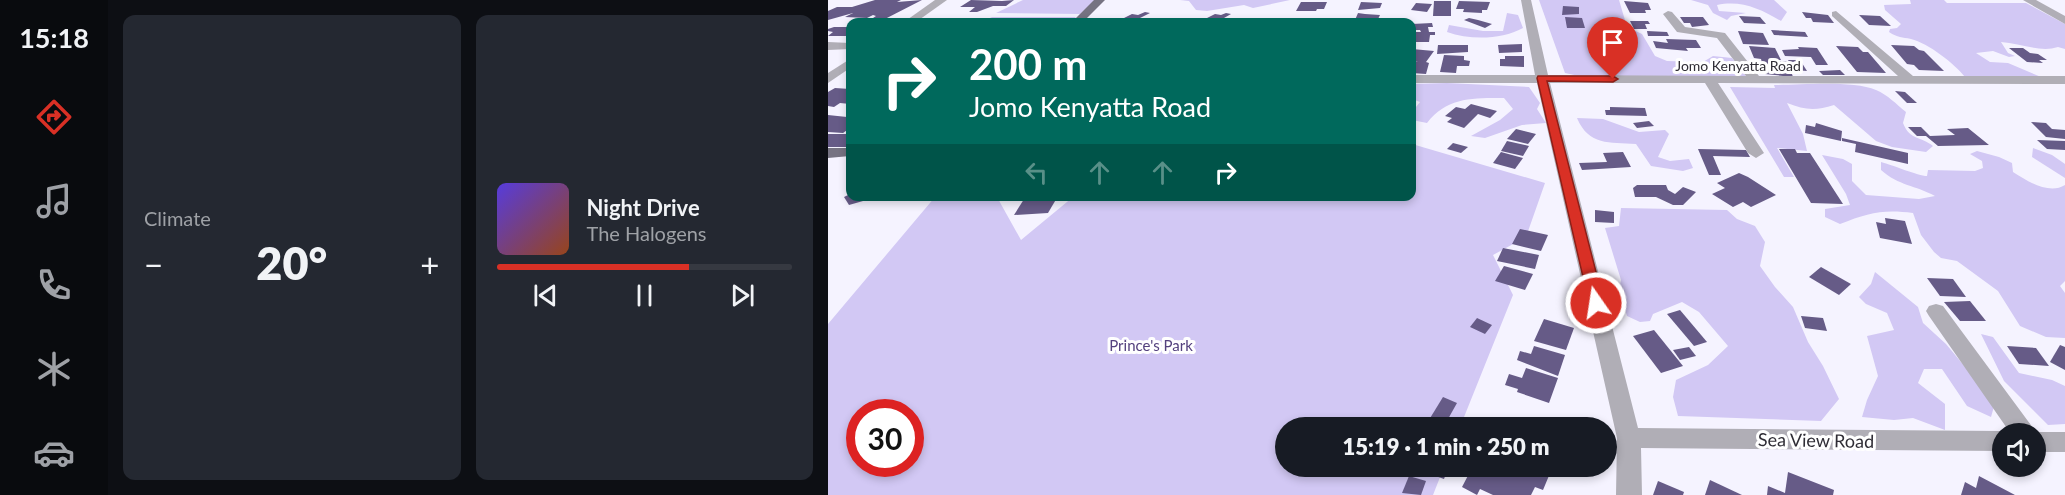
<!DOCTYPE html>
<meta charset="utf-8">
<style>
:root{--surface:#171b24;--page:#242831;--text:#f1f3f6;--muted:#9ea1a6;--line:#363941;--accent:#d93025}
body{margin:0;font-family:Lato,sans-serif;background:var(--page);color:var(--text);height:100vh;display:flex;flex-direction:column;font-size:22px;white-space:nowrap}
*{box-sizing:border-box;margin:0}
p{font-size:20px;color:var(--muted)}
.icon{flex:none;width:33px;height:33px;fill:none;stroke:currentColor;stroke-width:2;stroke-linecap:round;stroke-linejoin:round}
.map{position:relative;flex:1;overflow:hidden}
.panel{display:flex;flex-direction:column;gap:15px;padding:15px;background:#0d0f14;width:720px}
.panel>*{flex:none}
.hud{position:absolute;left:18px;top:18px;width:570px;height:183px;border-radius:12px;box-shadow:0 3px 9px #0003;background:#00695c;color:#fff;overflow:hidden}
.tools{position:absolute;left:1164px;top:423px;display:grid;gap:12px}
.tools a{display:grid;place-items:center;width:54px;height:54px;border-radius:50%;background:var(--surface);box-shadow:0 3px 9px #0003;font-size:30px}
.speed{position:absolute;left:18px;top:399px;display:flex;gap:12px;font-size:30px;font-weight:700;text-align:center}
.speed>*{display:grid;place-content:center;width:78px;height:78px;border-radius:50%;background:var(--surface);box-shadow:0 3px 9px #0003;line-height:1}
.speed .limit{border:9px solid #d22;background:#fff;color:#111}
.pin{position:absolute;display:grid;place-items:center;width:51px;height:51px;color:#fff;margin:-62px -26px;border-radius:50% 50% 50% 0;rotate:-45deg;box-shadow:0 0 6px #0007}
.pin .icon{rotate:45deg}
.me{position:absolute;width:66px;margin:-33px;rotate:347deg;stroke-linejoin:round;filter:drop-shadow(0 0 4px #0008)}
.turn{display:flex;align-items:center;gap:21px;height:126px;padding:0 24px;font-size:27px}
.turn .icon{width:78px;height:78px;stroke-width:2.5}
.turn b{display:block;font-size:42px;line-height:51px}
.lanes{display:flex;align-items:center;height:57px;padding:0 24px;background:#0003;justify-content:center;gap:30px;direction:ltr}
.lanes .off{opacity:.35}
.big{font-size:45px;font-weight:800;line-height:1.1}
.panel .widget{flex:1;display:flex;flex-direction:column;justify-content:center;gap:9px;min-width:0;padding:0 21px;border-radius:12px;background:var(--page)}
.song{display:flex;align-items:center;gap:18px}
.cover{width:72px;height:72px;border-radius:9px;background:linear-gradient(135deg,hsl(250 70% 55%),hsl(20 70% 35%))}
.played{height:6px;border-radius:3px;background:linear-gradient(90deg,var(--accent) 65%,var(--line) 65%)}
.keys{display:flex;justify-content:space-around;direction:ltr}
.heat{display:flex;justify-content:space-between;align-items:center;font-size:33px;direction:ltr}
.panel .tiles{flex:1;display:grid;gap:15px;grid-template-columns:repeat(2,1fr)}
.trip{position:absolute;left:447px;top:417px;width:342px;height:60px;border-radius:30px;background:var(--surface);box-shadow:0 3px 9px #0003;font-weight:800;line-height:60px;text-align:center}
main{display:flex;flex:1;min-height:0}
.tabs{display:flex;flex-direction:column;width:108px;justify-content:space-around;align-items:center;background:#090b0e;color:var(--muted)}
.tabs .icon{width:42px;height:42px}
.tabs .active{color:var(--accent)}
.tabs b{font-size:27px;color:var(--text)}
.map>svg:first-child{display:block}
</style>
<main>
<nav class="tabs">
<b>15:18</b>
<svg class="icon active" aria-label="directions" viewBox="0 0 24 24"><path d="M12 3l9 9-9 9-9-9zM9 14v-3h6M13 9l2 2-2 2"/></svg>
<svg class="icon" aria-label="music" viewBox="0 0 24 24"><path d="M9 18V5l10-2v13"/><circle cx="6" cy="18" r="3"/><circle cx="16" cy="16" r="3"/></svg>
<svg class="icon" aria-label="phone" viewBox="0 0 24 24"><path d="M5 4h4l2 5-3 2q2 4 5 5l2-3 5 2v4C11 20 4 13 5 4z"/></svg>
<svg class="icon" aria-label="climate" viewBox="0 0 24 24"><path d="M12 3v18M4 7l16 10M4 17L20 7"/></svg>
<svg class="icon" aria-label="car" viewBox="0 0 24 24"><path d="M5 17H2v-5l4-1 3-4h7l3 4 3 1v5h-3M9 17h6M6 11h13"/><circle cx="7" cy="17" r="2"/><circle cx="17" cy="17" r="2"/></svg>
</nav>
<section class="panel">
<div class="tiles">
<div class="widget"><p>Climate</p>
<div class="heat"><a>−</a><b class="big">20°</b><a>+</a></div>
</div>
<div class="widget">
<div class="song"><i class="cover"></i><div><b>Night Drive</b><p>The Halogens</p></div></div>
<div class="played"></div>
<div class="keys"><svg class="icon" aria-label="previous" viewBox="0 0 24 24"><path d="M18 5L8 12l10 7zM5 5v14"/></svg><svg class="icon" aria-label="pause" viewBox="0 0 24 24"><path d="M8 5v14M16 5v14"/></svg><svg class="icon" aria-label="next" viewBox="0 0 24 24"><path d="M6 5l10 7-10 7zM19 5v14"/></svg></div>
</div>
</div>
</section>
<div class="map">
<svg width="1237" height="495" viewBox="0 0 1237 495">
<rect width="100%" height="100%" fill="#f5f3ff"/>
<g fill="#d2c8f4" fill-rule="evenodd">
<polygon points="195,0 267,0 252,14 168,13"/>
<polygon points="352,0 462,0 425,8 416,5 379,11 368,10 361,1"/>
<polygon points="711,0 791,0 799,27 814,34 827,56 839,61 875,62 885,56 904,58 918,76 751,76 737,73"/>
<path d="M863,0H946L959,12L953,21C932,9 914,0 889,5L891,11L918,13L903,16L899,20L885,13L880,5Z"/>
<path d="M1082,0H1116L1119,3H1198L1237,24V49L1230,47C1212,53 1192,43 1173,42L1180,53L1187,56L1181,57L1165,51L1148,53L1162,62L1180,63L1213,77H1137C1127,64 1100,43 1083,39C1074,37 1070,38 1061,32L1062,29L1069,28L1073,24L1057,10L1056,5L1083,4Z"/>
<path d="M679,13L690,15L695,28C673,40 642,40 619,32L621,25L655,31H675Z"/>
<polygon points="164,17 248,17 243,22 156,21"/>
<path d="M619,83L701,87L712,103L709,109L718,123L694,125L657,138L643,136L672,120L685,109L676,98C645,98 619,97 599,123L584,120V112L592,102L584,99V84Z"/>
<path d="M946,85C972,85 1025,80 1048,90C1060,95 1068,104 1078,112L1075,123C1082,141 1093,136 1105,146L1098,152L1064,147L1048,141L1006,105C987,111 977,110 959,103L975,134L979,151L949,148L966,177H956L902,87L947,88Z"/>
<path d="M749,118L775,119L811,132L837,130L841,134L830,157L842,161L861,159L865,168L855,171L823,166L808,144C781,142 761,146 749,118Z"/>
<path d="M584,144L717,183L698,237L665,255L685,295L632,427L458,428V466L616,467L605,495H0V324L107,197H169L193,240L245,197L584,196ZM32,412H82V464H32Z"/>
<polygon points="1205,148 1224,155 1237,164 1237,178 1204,157"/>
<path d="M1149,151L1171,157L1184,163L1185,172C1199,181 1221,195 1237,185V281L1232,286L1237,293V338L1218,337L1192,326L1170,291L1129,261L1113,258L1106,252L1093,235L1085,213C1055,209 1040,213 1012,224L997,217V209L1022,205L1018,194L994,155L1015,159L1024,164V181L1038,195L1091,199L1107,196C1087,185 1071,186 1053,170V162C1065,165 1090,176 1099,176L1100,170L1147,171L1155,168L1154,161L1142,154Z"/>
<polygon points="793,208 899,210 909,219 927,226 937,242 932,266 947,287 965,307 980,342 995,366 1011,399 993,421 850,416 845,397 848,380 880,365 900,346 871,312 854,302 825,314 822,321 812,322 799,316 791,289 793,280 777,228 791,226"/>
<polygon points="1047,272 1090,307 1095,323 1118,344 1167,403 1163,417 1139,406 1114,369 1096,369 1090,383 1117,404 1117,430 1085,418 1066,420 1034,417 1039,400 1050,376 1039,336 1066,330 1059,313 1038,304 1031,297 1043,284"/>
<polygon points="1153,334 1165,337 1191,373 1224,380 1237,386 1237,424 1220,425 1176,381"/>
</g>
<g fill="#665b87">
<polygon points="47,0 73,0 69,2 94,0 55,20 42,20 48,16 45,15 39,18 17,17 25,13 0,20 0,11 9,7 24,7"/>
<polygon points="143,0 174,1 186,0 178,6 165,6 149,12 141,12 147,7 132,7"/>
<polygon points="606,1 623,1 623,16 605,16"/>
<polygon points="631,1 662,2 659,10 654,10 654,13 635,12 636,9 628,9"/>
<polygon points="796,1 820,3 823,10 817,10 818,13 802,13"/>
<polygon points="473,2 499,2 496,9 489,9 488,11 468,11"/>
<polygon points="533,2 554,3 552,8 530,10"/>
<polygon points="588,3 604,4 599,12 583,10"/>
<polygon points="735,6 751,7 751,14 734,15"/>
<polygon points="317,12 322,13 312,18 332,18 322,22 290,21 304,14 310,15"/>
<polygon points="974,12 1000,15 1006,23 985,22 983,18 978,18"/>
<polygon points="398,13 403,14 396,18 409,22 395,22 389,19 382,22 373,21 387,14 393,15"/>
<polygon points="530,13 537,14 552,15 549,21 527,20"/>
<polygon points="1031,15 1052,16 1063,26 1041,25"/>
<polygon points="911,16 932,17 938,24 916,23"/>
<polygon points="737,17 754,18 757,28 739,28"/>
<polygon points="852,17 875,17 881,25 864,27 862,23 856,23"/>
<polygon points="641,18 650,20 664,24 657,28 636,20"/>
<polygon points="802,21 820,21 822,24 817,24 819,29 806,29"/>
<polygon points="604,23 605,27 600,27 601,32 607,32 607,35 602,35 601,42 584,42 584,32 593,32 592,30 584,30 584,24"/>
<polygon points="6,27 22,27 20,32 22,32 22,36 0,36 5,32 0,31 0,29"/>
<polygon points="943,30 977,32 980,37 946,35"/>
<polygon points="819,31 839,32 841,36 820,36"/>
<polygon points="910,31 935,33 941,45 915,44"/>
<polygon points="838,39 868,40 873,48 858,48 860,51 828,48 825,41 840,43"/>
<polygon points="776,41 793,45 789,49 792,50 790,52 769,48"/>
<polygon points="694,44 694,52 671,53 670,45"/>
<polygon points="610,45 640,45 640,52 609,54"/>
<polygon points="1063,45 1086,46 1091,50 1096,51 1116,71 1091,70 1086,65 1079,64"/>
<polygon points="921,46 947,48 953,60 944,60 960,62 965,77 937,74 933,59 926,58"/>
<polygon points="1008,46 1030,47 1035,52 1040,52 1058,73 1029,72"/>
<polygon points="970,47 989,48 1000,65 988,65 983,57 957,56 954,50 971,49"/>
<polygon points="1181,48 1195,48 1202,53 1210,54 1219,60 1211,60 1215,63 1199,62"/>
<polygon points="584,49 606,51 598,62 601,63 598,74 584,73 584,62 590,62 584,61"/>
<polygon points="616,55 636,56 636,60 642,61 641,66 629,66 628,73 612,72"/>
<polygon points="677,56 696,56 696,67 672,66 672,59 677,59"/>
<polygon points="960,60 972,60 979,71 967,70"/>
<polygon points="1012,70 1017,75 995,75 991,71"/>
<polygon points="7,88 22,89 22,104 12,103 6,107 0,106 0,92"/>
<polygon points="1067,91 1077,92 1089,103 1079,103"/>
<polygon points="643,104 669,111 662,118 650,114 636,128 619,122 624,118 617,116 628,107 637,109"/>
<polygon points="782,107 817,108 819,116 778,115 777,110 782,110"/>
<polygon points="0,115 19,117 22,115 22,128 15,133 0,132"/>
<polygon points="821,121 826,126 809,128 805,123"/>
<polygon points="1203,122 1218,123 1224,129 1237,130 1237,139 1218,137"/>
<polygon points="988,123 1014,131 1013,141 977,133 978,125 987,127"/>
<polygon points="1080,127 1093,127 1102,136 1127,135 1119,129 1140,128 1161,145 1110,146 1098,136 1089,136"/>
<polygon points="688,129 708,134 700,144 679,139"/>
<polygon points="0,134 22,134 22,144 19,147 0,147"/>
<polygon points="1014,138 1080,153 1080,164 1027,152 1028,144 1014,141"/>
<polygon points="1209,140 1237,141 1237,150 1219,149"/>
<polygon points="679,141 701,146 695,156 673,151"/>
<polygon points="625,143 640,147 633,153 619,149"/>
<polygon points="870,149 918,150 922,157 885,156 893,175 881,175"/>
<polygon points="951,149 967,149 969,153 982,153 1015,204 983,203"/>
<polygon points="673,152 695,158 687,169 665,163"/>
<polygon points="795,152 803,167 754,170 751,163 779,162 775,153"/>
<polygon points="911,173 920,177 948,195 923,207 915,202 905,207 884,194 897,188 889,183"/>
<polygon points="809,185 838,185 840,190 847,194 855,187 868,192 855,205 845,205 828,197 807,197 805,188"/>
<polygon points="22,194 22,196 49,197 21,205 16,197"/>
<polygon points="198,196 230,196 220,213 186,215"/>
<polygon points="767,210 786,212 786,223 767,222"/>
<polygon points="1057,218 1077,221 1084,244 1052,238 1048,222 1058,224"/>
<polygon points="692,229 720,235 713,251 684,244"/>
<polygon points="675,248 711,255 707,269 669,261"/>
<polygon points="676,266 705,274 697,290 667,281"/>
<polygon points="993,267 1023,284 1011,295 981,277"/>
<polygon points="1099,278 1125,279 1138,297 1112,296"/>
<polygon points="1142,301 1158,321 1132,321 1116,302"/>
<polygon points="852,310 879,342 866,346 839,314"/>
<polygon points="973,316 995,318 999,331 977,328"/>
<polygon points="649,318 664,325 657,334 642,327"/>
<polygon points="716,319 746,328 738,350 706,341"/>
<polygon points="826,330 855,366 833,373 805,336"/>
<polygon points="1232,345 1237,347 1237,370 1222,362"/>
<polygon points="706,346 737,355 730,376 689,360 692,351 703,354"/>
<polygon points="1179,346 1208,348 1221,366 1191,364"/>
<polygon points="861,347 868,356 852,360 845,350"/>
<polygon points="698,368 730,378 721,403 689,392 690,389 677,385 681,374 694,378"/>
<polygon points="615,397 629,403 615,428 596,428"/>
<polygon points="602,466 621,466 616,479 599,473"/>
<polygon points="645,466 725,466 715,490 707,487 703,495 665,495 652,489 649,495 634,487"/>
<polygon points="960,472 1006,490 1005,495 939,495 940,486 957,493"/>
<polygon points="581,476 598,481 593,495 574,493"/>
<polygon points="1151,476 1187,495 1133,495 1137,482 1148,488"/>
<polygon points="882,480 914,495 877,495"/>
<polygon points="830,481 856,492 855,495 825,495"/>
</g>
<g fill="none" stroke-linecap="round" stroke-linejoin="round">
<g fill="#b0aeb6" fill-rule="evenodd">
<polygon points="107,0 119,0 88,22 76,22"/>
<polygon points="693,0 703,0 720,75 918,76 889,38 849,32 835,14 840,11 844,12 857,27 897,33 931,76 1070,76 1004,16 1004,12 1008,11 1085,76 1237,76 1237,84 890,83 936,153 928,158 920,153 877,83 722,83 810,428 1174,431 1182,434 1174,434 1174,451 813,448 814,495 788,495 789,438 709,83 584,83 584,75 707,75"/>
<polygon points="1195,0 1208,0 1237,16 1237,24"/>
<polygon points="0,42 22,43 22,49 0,50"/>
<polygon points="22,59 22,68 0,83 0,73"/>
<polygon points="1108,304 1115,306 1208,432 1237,432 1237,452 1208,452 1208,434 1183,434 1101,316 1098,311 1101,306"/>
</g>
<g fill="#767382" fill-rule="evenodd">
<polygon points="266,0 277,0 255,22 244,22"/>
<polygon points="0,148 22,148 22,156 0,158"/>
</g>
</g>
<polygon fill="#d93025" stroke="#8d1f18" stroke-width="1.5" points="710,76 785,76 790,79 785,82 719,81 776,303 773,307 763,307 761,303 709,78"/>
<g text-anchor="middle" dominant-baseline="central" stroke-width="6" stroke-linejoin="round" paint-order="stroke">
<g font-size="14" fill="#2f2d35" stroke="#fff">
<text x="910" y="65">Jomo Kenyatta Road</text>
</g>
<g font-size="15" fill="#54417e" stroke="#fff">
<text x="323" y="345">Prince's Park</text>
</g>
<g font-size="18" fill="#2f2d35" stroke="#fff">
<text transform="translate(988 440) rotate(1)">Sea View Road</text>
</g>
</g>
</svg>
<div class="tools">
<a><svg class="icon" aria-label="sound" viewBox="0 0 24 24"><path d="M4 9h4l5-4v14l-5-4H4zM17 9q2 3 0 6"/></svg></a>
</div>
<div class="speed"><div class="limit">30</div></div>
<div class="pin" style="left:785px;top:79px;background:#d93025"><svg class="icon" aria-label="arrive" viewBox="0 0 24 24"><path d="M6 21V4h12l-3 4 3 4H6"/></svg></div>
<svg class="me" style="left:768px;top:303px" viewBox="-20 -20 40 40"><circle r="17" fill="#d93025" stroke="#fff" stroke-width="3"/><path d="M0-11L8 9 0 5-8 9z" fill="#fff"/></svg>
<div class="trip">15:19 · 1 min · 250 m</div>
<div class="hud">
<div class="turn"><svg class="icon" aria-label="right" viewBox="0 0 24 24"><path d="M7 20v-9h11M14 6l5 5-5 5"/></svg><div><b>200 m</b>Jomo Kenyatta Road</div></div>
<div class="lanes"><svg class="icon off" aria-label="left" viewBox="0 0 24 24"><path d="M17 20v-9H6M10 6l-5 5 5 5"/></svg><svg class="icon off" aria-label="ahead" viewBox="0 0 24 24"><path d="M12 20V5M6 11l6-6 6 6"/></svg><svg class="icon off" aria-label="ahead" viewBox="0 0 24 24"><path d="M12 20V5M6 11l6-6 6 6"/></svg><svg class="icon" aria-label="right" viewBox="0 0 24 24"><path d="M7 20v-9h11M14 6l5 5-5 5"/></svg></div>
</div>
</div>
</main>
